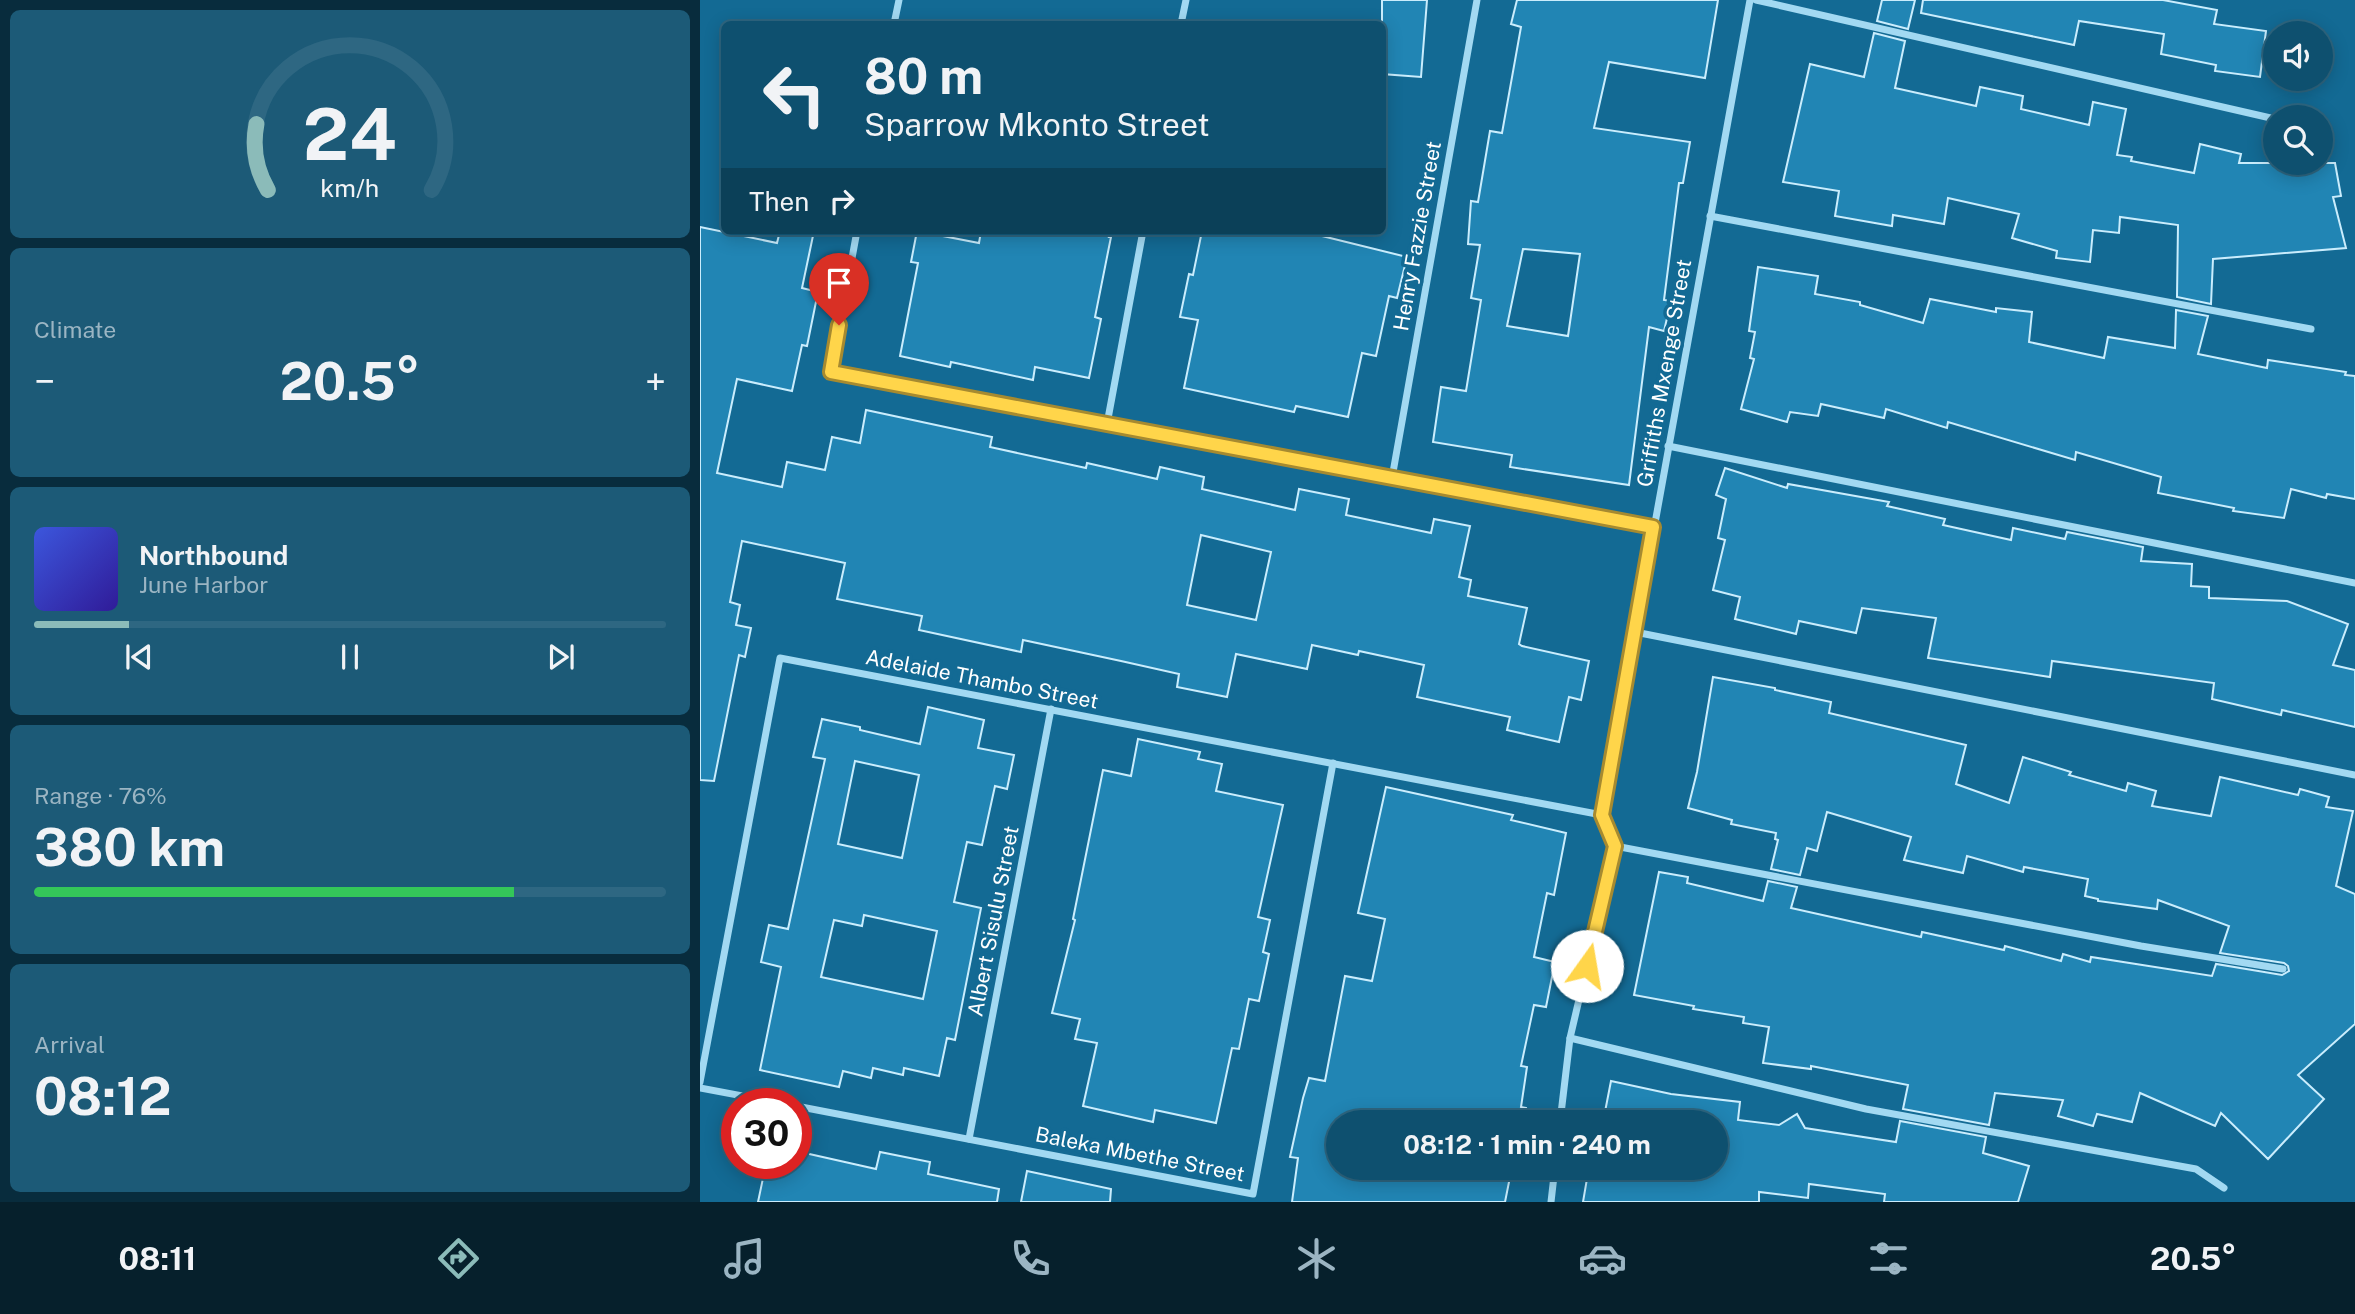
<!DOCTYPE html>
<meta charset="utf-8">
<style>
:root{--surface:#0e506f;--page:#1c5a77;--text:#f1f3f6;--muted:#9bb5c3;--line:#2e6782;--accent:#8bbbb9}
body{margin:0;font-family:"Public Sans",sans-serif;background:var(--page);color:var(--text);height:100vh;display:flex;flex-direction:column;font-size:26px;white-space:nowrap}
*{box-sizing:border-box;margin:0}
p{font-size:23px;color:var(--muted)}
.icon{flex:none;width:38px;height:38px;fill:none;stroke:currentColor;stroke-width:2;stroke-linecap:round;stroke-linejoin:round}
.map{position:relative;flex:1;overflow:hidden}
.side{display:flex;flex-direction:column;gap:10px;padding:10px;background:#082c3d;width:700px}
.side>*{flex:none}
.banner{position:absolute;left:21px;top:21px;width:665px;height:214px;border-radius:10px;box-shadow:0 4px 18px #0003,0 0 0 2px var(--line);background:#0e506f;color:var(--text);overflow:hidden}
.fabs{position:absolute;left:1563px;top:21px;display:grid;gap:14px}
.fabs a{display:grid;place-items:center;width:70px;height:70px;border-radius:50%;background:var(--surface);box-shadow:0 4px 18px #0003,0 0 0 2px var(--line);font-size:35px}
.speed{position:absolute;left:21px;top:1088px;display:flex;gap:14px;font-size:35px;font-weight:700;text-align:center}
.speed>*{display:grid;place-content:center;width:91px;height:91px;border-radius:50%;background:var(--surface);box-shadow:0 4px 18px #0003,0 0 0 2px var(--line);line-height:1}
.speed .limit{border:10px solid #d22;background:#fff;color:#111}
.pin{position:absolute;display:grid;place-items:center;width:60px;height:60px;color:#fff;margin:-72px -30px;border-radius:50% 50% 50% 0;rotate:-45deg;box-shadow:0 0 7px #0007}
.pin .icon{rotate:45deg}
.me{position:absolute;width:77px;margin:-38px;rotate:13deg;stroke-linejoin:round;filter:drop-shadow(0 0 5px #0008)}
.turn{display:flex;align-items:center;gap:24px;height:147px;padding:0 28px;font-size:32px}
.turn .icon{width:91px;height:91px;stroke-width:2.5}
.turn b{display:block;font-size:49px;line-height:60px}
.then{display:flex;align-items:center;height:66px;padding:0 28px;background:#0003;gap:14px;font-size:26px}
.big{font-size:52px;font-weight:700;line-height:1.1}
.side .card{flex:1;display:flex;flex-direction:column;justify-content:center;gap:10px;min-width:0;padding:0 24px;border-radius:10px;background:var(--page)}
.side .dial{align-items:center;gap:0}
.dial svg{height:182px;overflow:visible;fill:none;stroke:var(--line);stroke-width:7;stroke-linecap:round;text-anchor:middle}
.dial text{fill:var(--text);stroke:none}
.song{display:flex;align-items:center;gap:21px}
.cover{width:84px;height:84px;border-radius:10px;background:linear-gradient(135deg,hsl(230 70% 55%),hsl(250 70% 35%))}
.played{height:7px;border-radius:4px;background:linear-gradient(90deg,var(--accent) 15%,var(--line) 15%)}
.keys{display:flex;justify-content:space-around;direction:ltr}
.heat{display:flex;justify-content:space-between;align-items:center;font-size:38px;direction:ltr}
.charge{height:10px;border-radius:5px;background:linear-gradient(90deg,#34c759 76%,var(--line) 0)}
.trip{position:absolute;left:626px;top:1110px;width:402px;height:70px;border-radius:35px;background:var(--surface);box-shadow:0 4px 18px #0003,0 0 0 2px var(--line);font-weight:700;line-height:70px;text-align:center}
.tabs{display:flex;height:112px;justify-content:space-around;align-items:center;background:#06202c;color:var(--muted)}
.tabs .icon{width:49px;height:49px}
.tabs .current{color:var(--accent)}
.tabs b{font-size:32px;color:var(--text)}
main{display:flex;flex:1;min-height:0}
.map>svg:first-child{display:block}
</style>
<main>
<section class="side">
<div class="card dial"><svg viewBox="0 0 100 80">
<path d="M14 69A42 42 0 1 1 86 69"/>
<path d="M14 69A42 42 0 0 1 9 40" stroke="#8bbbb9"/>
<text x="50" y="56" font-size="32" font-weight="700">24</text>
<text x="50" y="72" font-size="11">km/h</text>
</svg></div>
<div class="card"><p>Climate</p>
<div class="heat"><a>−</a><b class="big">20.5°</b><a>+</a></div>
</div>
<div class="card">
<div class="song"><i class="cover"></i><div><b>Northbound</b><p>June Harbor</p></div></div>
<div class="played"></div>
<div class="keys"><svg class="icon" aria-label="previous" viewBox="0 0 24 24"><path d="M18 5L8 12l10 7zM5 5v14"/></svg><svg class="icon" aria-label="pause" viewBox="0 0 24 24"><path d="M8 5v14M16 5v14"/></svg><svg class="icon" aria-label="next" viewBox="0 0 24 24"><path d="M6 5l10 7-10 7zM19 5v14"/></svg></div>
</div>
<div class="card"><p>Range · 76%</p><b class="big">380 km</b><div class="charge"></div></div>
<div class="card"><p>Arrival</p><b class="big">08:12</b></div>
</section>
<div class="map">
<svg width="1655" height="1202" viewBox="0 0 1655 1202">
<rect width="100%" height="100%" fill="#136a94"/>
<g fill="#2185b4" stroke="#caedfd" stroke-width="2" fill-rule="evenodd">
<polygon points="682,0 727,0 721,77 682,74"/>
<path d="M817,0H1018L1005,78L909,62L894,128L990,142L983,183H979L964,300L971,301L964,331L949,327L929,485L810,467L812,455L733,442L741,387L766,391L781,300L771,298L780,245L768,244L771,201L778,202L790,131L802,133L821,27L811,24ZM823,249L880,254L868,336L807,326Z"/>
<polygon points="1182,0 1215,0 1208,29 1177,21"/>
<polygon points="1223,0 1463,0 1517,10 1514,24 1566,31 1560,77 1515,71 1516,65 1461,54 1464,34 1379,21 1374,45 1221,13"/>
<polygon points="1174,33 1205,41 1195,88 1276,106 1280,87 1323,96 1321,109 1389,125 1393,102 1426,109 1417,155 1432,157 1431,161 1494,173 1500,144 1541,154 1539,163 1635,163 1641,196 1633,197 1646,248 1513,259 1511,304 1477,297 1478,225 1420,217 1419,233 1393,230 1390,262 1356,258 1357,251 1312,238 1319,214 1248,198 1244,224 1193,215 1192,226 1135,216 1139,191 1083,182 1110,64 1164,77"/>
<path d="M0,227L77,243L80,231H114L102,288L118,292L107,346L102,345L92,391L37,379L17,473L82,487L87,462L125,470L132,437L160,443L166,410L292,437L290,447L386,468L387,463L457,479L460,467L504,477L502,489L595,510L599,489L649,499L646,515L731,533L734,519L770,526L759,577L771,580L768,596L827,608L819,644L822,646L889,661L881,700L869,697L859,742L807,730L810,717L717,697L724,665L659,651L658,655L612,645L607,669L536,654L527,697L477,687L479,674L421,661L323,640L321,652L219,630L222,616L137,599L145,563L42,541L30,602L40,605L36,625L51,628L45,657L39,655L14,781L0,780ZM501,535L571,552L556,620L487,605Z"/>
<polygon points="217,231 279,243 281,231 411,231 409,237 411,237 395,317 401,319 389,378 335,367 333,380 251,362 250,367 200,356 218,263 211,262"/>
<polygon points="502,231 623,231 622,236 707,257 697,298 689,296 676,356 662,353 648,417 596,406 594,412 484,388 498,320 480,317 489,274 493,275"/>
<polygon points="1058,267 1118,276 1115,294 1160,302 1160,305 1223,323 1230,299 1296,312 1296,308 1332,312 1329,342 1404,358 1408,337 1475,348 1476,310 1508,316 1498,354 1567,368 1568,360 1646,372 1645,375 1655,376 1655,499 1627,494 1626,498 1591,489 1584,518 1533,511 1534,508 1458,493 1461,477 1376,452 1375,460 1248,422 1247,428 1186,409 1184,418 1121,404 1118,416 1090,412 1087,422 1041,409 1054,359 1050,358 1055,332 1049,331"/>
<polygon points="1025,468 1087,488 1088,484 1189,502 1187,506 1245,519 1243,525 1311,540 1313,528 1365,539 1367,532 1443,547 1441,561 1492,564 1491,586 1509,587 1509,598 1587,601 1648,624 1633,665 1655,670 1655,727 1582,710 1581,715 1512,699 1514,683 1352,661 1350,677 1228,658 1236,618 1162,608 1156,633 1099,621 1096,634 1035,619 1040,597 1013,590 1025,540 1018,538 1026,499 1016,495"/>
<polygon points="1013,677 1075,688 1075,690 1131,702 1129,713 1266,745 1256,784 1309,803 1323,757 1371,772 1369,775 1426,791 1428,783 1456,791 1452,806 1511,816 1520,777 1598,795 1600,789 1629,797 1626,807 1653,811 1636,886 1655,894 1655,1024 1598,1075 1624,1099 1568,1159 1521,1113 1515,1126 1440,1093 1432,1122 1397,1114 1393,1126 1358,1116 1363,1100 1295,1093 1289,1125 1203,1109 1208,1085 1111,1066 1111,1069 1063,1063 1069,1027 1043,1023 1044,1017 993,1009 994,1006 934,995 959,872 988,877 987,883 1063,901 1068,881 1097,887 1091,908 1221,937 1222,932 1304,950 1305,946 1361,961 1363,954 1390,962 1391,957 1512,976 1516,964 1582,975 1589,971 1588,966 1584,963 1520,953 1529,926 1458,900 1457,909 1398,901 1398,899 1385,896 1388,879 1324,867 1323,872 1267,856 1263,873 1204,860 1211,837 1127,812 1117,851 1107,848 1100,875 1071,869 1078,840 1075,839 1076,833 1031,824 1032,820 988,808 997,772"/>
<path d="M228,707L284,720L278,748L314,755L307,789L295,786L282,845L267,842L254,902L281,908L255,1040L247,1038L239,1076L204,1068L203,1075L173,1068L171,1078L143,1071L139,1087L60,1070L81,967L61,962L69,925L88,929L125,759L113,757L122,719L160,727V730L220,744ZM155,761L219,775L202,858L138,844ZM164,915L237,931L223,999L121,977L134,920L162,926Z"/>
<polygon points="438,739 500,752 498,759 522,764 516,791 583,805 558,917 570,920 563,952 569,954 559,1001 549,999 539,1049 532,1048 516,1123 455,1110 453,1122 383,1106 397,1043 375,1039 380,1019 352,1013 375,920 373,919 403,770 431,776"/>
<polygon points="686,787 813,815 811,820 866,833 854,895 847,893 834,957 855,962 846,1007 834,1005 821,1066 827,1067 821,1107 826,1108 824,1122 639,1122 639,1167 812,1167 805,1202 592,1202 598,1158 590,1157 603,1098 609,1078 625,1081 645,976 672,981 685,919 658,913"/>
<polygon points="911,1081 971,1094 1040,1102 1038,1120 1079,1125 1097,1114 1105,1128 1196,1142 1200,1121 1286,1137 1283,1153 1329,1166 1318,1202 1184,1202 1185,1194 1109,1184 1108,1198 1059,1192 1059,1202 883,1202 889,1167 1017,1167 1017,1122 903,1122"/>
<polygon points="96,1151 176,1169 180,1152 230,1162 228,1174 299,1189 297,1202 58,1202 66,1164 96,1164"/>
<polygon points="327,1171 411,1189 410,1202 321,1202"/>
</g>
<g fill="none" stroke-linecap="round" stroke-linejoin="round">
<g stroke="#a2d9f2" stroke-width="7">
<polyline points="1056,0 1575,119"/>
<polyline points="194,24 199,0"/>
<polyline points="481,24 486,0"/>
<polyline points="1010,216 1611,329"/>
<polyline points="157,231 131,372 953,527"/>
<polyline points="407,424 443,231"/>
<polyline points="968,446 1655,583"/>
<polyline points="692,478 777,0"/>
<polyline points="935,632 1655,775"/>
<polyline points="915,846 1441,946 1583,969"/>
<polyline points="870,1038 1166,1109 1496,1169 1524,1188"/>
<polyline points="0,1082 80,658 902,815"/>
<polyline points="0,1088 85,1104"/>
<polyline points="96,1106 553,1194 633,763"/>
<polyline points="860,1122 870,1038 915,846 902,815 1050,0"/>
<polyline points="269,1139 351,709"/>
<polyline points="851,1202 855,1167"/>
</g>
</g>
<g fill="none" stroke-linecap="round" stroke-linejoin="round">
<g stroke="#a68a30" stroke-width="18">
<polyline id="route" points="139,325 131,372 953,527 902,815 915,846 887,966"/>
</g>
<use href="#route" stroke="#ffd54a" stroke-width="12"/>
</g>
<g text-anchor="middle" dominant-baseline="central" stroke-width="7" stroke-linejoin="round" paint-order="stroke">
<g font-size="21" fill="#fff" stroke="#136a94">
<text transform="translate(717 236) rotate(-80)">Henry Fazzie Street</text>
<text transform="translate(964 373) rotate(-80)">Griffiths Mxenge Street</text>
<text transform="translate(282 679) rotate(11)">Adelaide Thambo Street</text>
<text transform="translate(293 921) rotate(-79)">Albert Sisulu Street</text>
<text transform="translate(440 1154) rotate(11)">Baleka Mbethe Street</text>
</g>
</g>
</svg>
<div class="fabs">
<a><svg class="icon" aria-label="sound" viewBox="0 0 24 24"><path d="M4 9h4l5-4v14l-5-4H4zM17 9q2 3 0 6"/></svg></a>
<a><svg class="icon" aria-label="search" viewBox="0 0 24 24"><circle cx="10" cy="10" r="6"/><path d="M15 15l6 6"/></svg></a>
</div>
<div class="speed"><div class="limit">30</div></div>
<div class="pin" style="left:139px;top:325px;background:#d93025"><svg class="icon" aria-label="arrive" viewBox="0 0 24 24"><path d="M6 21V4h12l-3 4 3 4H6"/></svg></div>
<svg class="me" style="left:887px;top:966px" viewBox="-20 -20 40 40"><circle r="19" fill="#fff"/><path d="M0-13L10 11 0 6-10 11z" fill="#ffd54a"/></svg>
<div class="trip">08:12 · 1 min · 240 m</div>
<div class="banner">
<div class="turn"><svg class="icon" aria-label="left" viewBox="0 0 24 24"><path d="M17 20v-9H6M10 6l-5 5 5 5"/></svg><div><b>80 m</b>Sparrow Mkonto Street</div></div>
<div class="then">Then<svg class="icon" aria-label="right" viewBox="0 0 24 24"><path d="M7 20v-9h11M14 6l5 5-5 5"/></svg></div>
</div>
</div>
</main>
<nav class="tabs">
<b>08:11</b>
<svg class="icon current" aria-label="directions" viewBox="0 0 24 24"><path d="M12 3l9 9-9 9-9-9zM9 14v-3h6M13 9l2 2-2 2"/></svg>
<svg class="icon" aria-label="music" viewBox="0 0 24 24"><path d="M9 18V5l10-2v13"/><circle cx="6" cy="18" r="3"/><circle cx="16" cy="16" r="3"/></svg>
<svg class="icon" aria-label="phone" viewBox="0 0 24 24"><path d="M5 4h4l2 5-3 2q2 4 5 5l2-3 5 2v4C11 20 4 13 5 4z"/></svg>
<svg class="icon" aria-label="climate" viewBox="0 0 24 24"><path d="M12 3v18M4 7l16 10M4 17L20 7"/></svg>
<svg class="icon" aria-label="car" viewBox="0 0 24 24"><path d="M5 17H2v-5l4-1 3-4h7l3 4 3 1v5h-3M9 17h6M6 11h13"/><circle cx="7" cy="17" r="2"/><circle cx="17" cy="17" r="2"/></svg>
<svg class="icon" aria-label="filters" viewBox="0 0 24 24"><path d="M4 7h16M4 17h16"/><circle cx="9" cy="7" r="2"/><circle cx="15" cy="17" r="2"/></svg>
<b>20.5°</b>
</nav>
